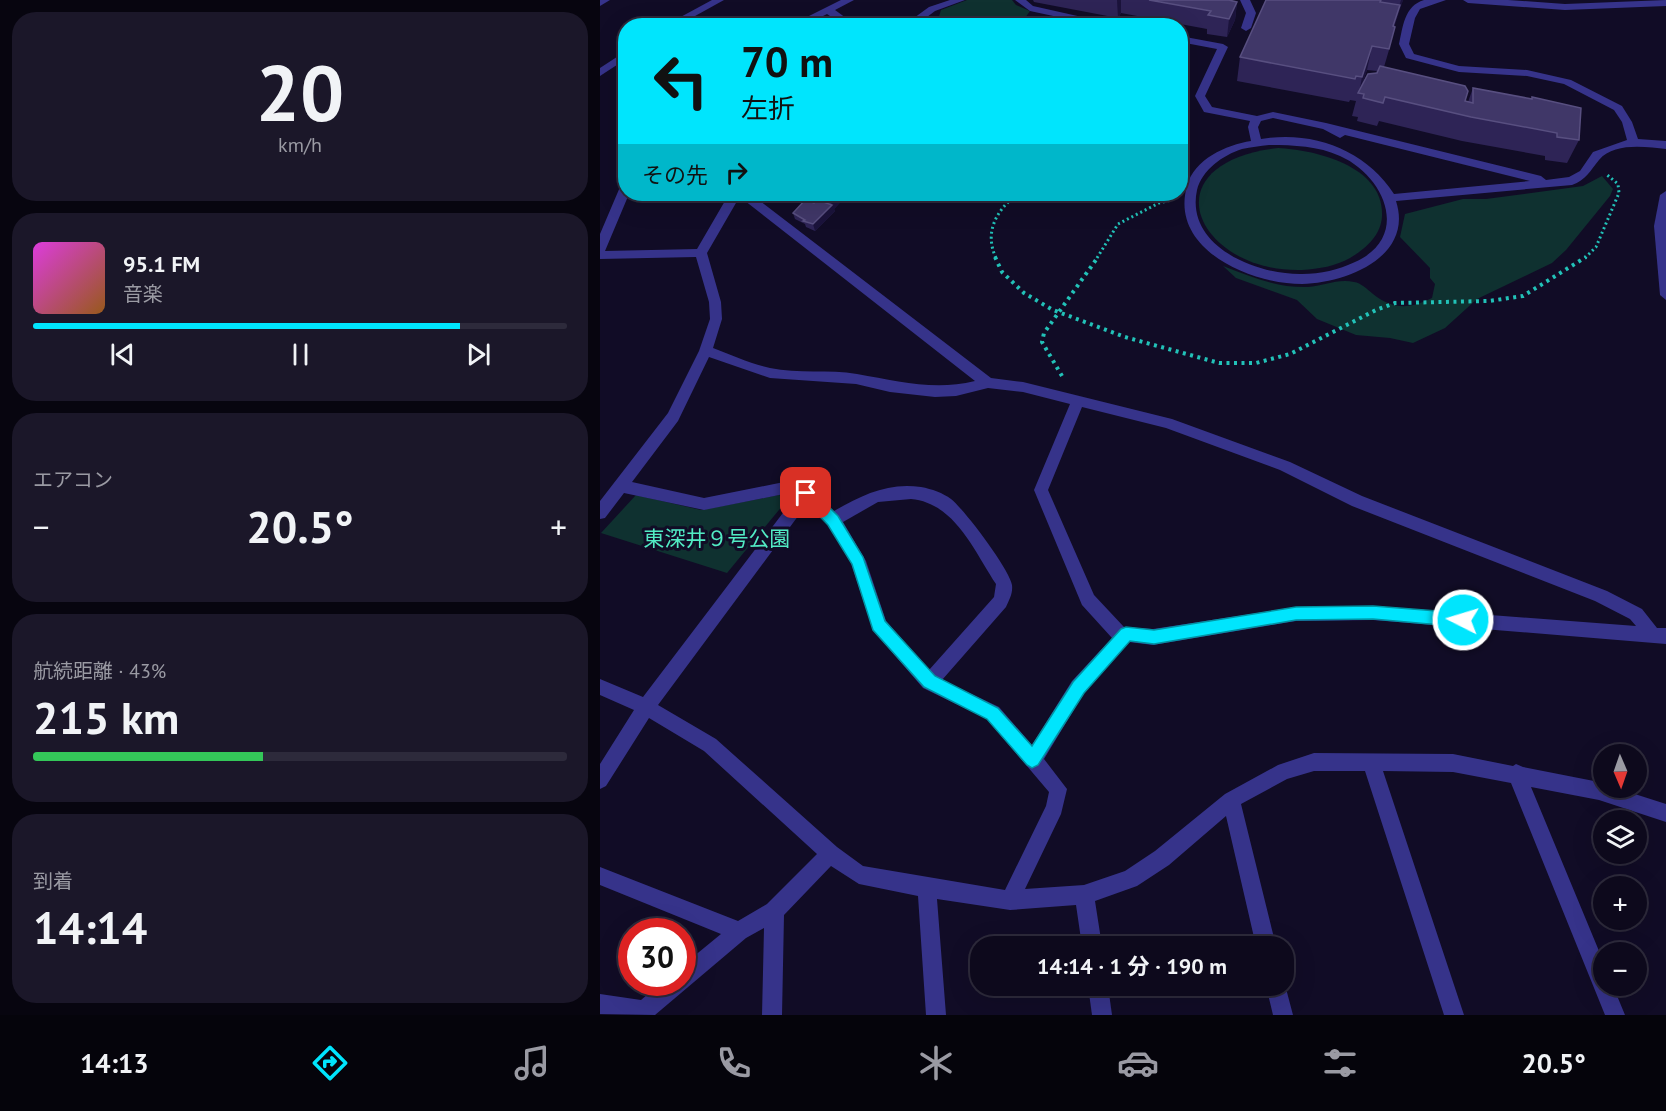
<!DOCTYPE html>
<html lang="ja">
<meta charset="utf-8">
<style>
:root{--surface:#0d091c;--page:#1b1729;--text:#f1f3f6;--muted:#9a9aa3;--line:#2d2a3b;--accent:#00e5fd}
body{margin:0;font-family:"PT Sans","Noto Sans JP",sans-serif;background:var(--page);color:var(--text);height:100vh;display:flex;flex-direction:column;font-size:22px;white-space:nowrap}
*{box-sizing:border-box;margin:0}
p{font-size:20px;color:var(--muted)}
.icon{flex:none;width:33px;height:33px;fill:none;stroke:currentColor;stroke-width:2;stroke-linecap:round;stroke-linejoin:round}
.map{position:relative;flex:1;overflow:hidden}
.drawer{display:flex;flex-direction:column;gap:12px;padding:12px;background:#07050f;width:600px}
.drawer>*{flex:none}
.top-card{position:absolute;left:18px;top:18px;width:570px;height:183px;border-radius:24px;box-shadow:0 6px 24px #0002,0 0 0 2px var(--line);background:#00e5fd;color:#111;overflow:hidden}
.needle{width:39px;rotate:178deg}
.controls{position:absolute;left:993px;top:744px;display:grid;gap:12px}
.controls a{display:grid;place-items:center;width:54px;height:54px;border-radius:50%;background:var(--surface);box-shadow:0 6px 24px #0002,0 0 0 2px var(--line);font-size:30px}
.speed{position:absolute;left:18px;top:918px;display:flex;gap:12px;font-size:30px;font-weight:700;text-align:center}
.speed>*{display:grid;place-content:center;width:78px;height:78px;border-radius:50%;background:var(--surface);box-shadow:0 6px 24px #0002,0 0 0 2px var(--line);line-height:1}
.speed .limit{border:9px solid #d22;background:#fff;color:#111}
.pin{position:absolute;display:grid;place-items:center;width:51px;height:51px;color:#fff;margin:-26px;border-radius:12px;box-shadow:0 3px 9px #0006}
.me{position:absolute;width:66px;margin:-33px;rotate:275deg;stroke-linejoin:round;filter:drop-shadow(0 0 4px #0008)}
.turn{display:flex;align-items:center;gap:21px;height:126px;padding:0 24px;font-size:27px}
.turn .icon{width:78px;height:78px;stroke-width:2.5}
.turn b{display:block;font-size:42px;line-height:51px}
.then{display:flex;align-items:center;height:57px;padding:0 24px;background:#0003;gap:12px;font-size:22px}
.big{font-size:45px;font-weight:700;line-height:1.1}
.drawer .card{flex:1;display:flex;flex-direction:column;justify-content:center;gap:9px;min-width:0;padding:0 21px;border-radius:24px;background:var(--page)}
.drawer .dial{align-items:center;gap:0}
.dial b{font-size:78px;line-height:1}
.song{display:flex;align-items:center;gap:18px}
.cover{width:72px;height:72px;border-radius:9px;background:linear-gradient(135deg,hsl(300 70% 55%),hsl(30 70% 35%))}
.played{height:6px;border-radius:3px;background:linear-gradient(90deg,var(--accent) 80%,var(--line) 80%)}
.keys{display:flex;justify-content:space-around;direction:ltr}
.heat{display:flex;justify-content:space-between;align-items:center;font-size:33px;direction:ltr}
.charge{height:9px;border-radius:4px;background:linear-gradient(90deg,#34c759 43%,var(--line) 0)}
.trip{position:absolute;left:370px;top:936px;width:324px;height:60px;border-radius:24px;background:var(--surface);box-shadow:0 6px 24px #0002,0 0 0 2px var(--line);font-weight:700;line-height:60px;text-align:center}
.tabs{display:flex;height:96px;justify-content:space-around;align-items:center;background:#05040b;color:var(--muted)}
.tabs .icon{width:42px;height:42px}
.tabs .on{color:var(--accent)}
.tabs b{font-size:27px;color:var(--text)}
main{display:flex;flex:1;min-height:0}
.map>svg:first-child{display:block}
</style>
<main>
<section class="drawer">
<div class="card dial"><b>20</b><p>km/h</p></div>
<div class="card">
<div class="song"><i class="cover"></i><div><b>95.1 FM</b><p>音楽</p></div></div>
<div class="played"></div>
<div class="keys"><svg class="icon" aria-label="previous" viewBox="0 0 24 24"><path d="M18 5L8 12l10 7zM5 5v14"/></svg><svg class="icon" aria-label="pause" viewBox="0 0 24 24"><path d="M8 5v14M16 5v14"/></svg><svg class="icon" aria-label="next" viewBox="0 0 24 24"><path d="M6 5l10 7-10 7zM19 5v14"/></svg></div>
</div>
<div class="card"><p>エアコン</p>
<div class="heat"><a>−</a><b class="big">20.5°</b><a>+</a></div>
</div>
<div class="card"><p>航続距離 · 43%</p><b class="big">215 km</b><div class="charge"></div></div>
<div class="card"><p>到着</p><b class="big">14:14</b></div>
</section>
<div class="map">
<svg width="1066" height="1015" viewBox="0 0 1066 1015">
<rect width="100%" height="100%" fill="#110c26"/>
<g fill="#0f3130">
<polygon points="367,0 412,0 416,5 430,11 420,25 336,26 341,10"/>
<path d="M678,148C716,150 784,166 782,216C781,236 765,249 750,258C736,266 719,269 702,270C598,273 545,164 678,148Z"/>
<path d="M1002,176L1013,189L1010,196L966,250L952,263L877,299L845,328L813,343L790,338L756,335L717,319L697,300L636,278L623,266C651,277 678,288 708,287C723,286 739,278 754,282C761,283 767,289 773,294C793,310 810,309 832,298L835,284L830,278V268L800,237L805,214L863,199H886L983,186Z"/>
<polygon points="36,495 101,510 179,495 188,499 127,573 1,533"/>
</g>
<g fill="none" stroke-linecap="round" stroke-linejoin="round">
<g stroke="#22c2b8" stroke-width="3" stroke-dasharray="2 3" stroke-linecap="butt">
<path d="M396,258C384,232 396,211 417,194"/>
<polyline points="497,258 518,224 559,203 571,200"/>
<polyline points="985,258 996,247 1019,193 1018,184 1006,174"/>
</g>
<g stroke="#22c2b8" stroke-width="4" stroke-dasharray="3 4.5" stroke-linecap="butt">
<polyline points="395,257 402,272 424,293 453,310 525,337 619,363 656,363 690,354 776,310 795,303 889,301 923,296 986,257"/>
<polyline points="462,376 442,342 444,333 498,257"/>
</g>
<g fill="#36338a" fill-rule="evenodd">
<polygon points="0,0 10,0 0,6"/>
<polygon points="112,0 124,0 77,26 64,26"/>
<polygon points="241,0 254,0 235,10 257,26 245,26 227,14 203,26 189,26"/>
<polygon points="350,0 365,0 335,11 315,26 303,26 329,7"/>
<polygon points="415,0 426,0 433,6 522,26 500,26 430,11"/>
<polygon points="640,0 650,0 656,13 651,28 646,31 641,28 646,13"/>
<path d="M824,0H846L820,9L815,18L809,44L814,54L859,66L927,70L971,80L1022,106L1032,122L1038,139L1066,141V149C1046,147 1014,142 999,160C990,171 986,180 972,185L796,201C814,257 746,283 702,284C650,284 569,249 587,186C594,159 626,145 651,141L648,127L650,121L604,112L595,96L617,49L580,42V36L623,44L628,47L605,96L612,107L657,116L673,112L726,123L941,176L946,180L969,177L980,171L993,152L1027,140L1022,122L1014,110L964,84L927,76L859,72L806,58L799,44C803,27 804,6 824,0ZM673,118L723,129L740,138L745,135L930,181L794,194C766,150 713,130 661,139L658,127L661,121ZM669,145C693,145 718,146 740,156C785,176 811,237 755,262C738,270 721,274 702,274C656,275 585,246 597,190C602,170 623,155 642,149C651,147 660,146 669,145Z"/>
<polygon points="863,0 908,0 965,4 1066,0 1066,6 965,10 868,3"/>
<polygon points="26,51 26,59 0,76 0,68"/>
<path d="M26,183V194H29L5,251L97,249L129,194H151L391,378L423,382L572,419L690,462L762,496L1007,591L1042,609L1057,628H1066V644L773,620L696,621L553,645L529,642L484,693L444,759L467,789L461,814L425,889L484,885L525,871L555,851L625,794L678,765L714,753L853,754L913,766L916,764L923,767L999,782L1004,783V788H1016L1066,804V822L999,800L931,787L1004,963V986H1013L1025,1015H1005L911,783L853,772L783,771L864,1015H844L765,771H714L687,779L641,804L676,946H656L626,816L569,865L537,886L495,901L502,946H482L476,905L410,910L337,899L346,1015H326L318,896L259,884L231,866L184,915L182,1015H162L164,928L146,938L55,1015L0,1014V994L41,1000L62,982H82V966L121,934L0,885V867L138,921L167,904L217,854L104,751L49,718L6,786L0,789V764L34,710L0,695V679L43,697L195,497L184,494L104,510L24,493L5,518L0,519V501L68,413L99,351L110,319L109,302L96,257L0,259V234L20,187ZM140,196V197L375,381C334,391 298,381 257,374C229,369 198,374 170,368C151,364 132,355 113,348L122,319L121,302L107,253ZM109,357L170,378L256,384L290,392L335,397L356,396L388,388L423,392L470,404L434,490L482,605L512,638L472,681L432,745L399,707L342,680L406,607C409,600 413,594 412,585C410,570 364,509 351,499C343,493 332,489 321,487C288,482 262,495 234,511L211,489L184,482L104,498L32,482L78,421ZM482,407L566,428L680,470L752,506L995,601L1030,619L1036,626L773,606L696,607L553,629L524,627L494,595L448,490ZM311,499C355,503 374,551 396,584L394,597L329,670L286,621L266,561L243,522L278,502ZM207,504L228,525L251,563L273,630L323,688L387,719L449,792L446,806L405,890L263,866L237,847L116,739L58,705Z"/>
<polygon points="1066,191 1066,300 1060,295 1054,226 1060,195"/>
<polygon points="684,981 693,1015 673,1015 666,986 684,986"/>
<polygon points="488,986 508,986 512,1015 492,1015"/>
</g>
</g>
<g fill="#2e2456" fill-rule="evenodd">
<polygon points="433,0 632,0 632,1 637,2 635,20 627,37 607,34 607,29 521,13 518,18 434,2"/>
<path d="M666,0H803L797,15L789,50L784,67L865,101L868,102L873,88L979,140L967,163L945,160V156L862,141L779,121L777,126L757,121L758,117L752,116L756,101L750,100L749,102L637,81L640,57ZM767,70L777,71L761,87Z"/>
<polygon points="165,194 192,194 184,202 170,198 169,195"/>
<polygon points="207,194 248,194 234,209 235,211 215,231 206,227 205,224 195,219 193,213 215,202 209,200"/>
</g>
<g fill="#1b133b">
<polygon points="517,0 521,0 521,13 518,18"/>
<polygon points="801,0 803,0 787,50 793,26"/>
<polygon points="637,2 635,20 627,37 629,19"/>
<polygon points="772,46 767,70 759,93 762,77"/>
<polygon points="184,194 192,194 184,202 181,196"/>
<polygon points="233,194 248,194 234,209 235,211 215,231 213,224 232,205 229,197"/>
</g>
<g fill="#403768" stroke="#584f80" stroke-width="1.5">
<polygon points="549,0 629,0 637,2 629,19 608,15 611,11"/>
<polygon points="666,0 781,0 780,2 800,5 793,26 795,27 789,49 772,46 762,77 756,76 755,79 640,57"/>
<polygon points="780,66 865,86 868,91 865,101 873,103 873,88 932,99 932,97 981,108 979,140 957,137 957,133 871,117 785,97 783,103 763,98 764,94 758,93 768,74 777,73"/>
<polygon points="174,194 184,194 181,196"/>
<polygon points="220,194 233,194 229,197"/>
<polygon points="205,200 214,203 218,200 232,205 213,224 203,221 205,220 193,213"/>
</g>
<polygon fill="#00e5fd" stroke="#0095a4" stroke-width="1.5" points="206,487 211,489 238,516 263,557 285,621 335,676 398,708 432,746 473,682 521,629 526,627 554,630 696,607 773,606 863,613 868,615 870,620 868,625 863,627 773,619 696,620 554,644 530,641 484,693 438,765 432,768 427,765 387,719 324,687 273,630 252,564 228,525 201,497 199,493 201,489"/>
<g text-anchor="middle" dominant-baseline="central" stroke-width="6" stroke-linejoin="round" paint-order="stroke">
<g font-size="21" fill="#52ebc4" stroke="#110c26">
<text x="117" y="538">東深井９号公園</text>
</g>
</g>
</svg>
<div class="controls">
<a><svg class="needle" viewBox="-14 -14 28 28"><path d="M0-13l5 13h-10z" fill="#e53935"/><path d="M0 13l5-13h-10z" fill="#9a9aa3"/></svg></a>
<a><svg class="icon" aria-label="layers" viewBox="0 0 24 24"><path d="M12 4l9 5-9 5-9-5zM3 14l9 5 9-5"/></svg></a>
<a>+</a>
<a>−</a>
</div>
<div class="speed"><div class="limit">30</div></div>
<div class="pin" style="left:206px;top:493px;background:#d93025"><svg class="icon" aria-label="arrive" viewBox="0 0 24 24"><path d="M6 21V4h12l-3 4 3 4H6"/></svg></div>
<svg class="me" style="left:863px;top:620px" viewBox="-20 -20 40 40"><circle r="17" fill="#00e5fd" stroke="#fff" stroke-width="3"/><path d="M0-11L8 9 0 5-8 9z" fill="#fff"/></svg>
<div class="trip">14:14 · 1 分 · 190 m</div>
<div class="top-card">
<div class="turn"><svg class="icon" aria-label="left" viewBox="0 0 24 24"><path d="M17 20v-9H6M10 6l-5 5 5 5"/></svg><div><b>70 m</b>左折</div></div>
<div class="then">その先<svg class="icon" aria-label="right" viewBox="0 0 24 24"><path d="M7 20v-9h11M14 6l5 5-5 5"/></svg></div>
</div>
</div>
</main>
<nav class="tabs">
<b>14:13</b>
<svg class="icon on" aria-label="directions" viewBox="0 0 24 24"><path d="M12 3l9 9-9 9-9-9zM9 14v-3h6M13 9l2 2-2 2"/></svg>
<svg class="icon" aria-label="music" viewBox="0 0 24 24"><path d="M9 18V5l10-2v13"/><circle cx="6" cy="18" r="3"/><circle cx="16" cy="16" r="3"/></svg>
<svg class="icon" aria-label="phone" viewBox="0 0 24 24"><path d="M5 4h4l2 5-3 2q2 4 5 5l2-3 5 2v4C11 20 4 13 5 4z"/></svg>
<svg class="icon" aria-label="climate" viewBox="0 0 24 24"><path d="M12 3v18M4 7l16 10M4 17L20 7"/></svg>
<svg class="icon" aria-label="car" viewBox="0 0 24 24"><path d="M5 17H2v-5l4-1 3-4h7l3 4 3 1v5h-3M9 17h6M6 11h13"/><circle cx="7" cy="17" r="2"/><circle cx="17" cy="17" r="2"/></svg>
<svg class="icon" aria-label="filters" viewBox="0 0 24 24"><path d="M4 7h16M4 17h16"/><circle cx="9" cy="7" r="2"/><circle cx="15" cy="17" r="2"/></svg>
<b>20.5°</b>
</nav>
